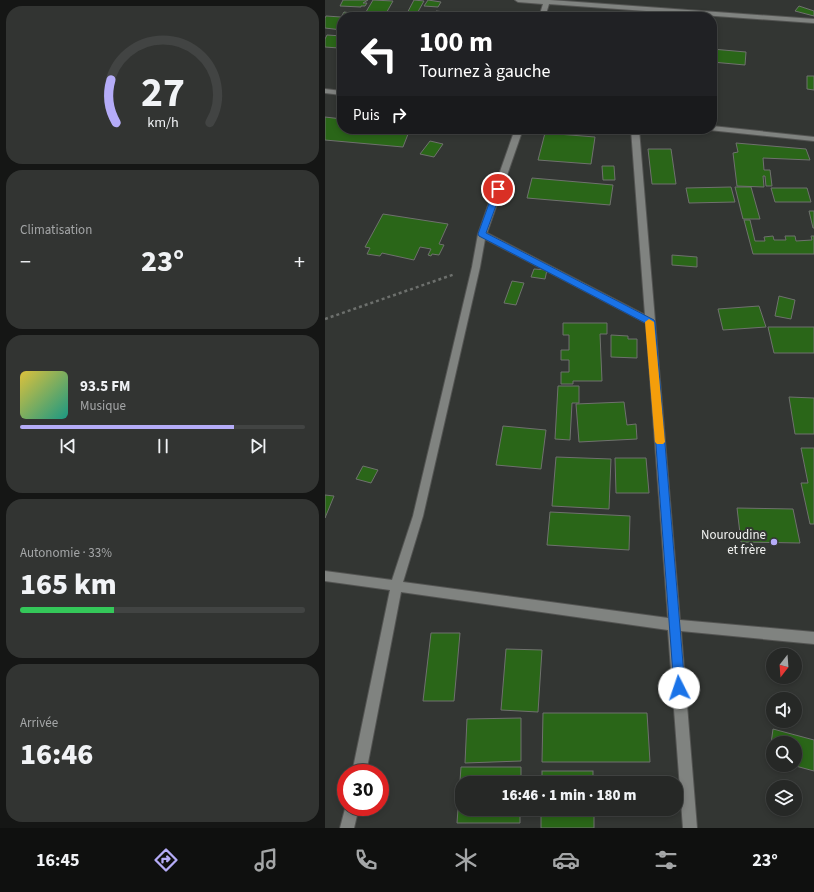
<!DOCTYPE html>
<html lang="fr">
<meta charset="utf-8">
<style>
:root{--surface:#262826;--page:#323432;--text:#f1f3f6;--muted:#a4a6a7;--line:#424443;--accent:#b5acf8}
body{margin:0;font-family:"Source Sans 3",sans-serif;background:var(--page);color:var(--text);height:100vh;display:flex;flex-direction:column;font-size:15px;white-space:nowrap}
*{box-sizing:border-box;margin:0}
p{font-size:13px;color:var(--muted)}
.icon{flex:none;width:22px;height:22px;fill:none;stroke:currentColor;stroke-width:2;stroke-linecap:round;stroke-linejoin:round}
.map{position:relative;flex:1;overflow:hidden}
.drawer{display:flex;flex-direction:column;gap:6px;padding:6px;background:#151615;width:325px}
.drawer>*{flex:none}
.hud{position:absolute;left:12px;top:12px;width:380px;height:122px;border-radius:16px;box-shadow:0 2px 6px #0003,0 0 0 1px var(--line);background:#202124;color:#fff;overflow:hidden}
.needle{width:26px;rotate:197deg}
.fabs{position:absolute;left:441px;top:648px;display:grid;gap:8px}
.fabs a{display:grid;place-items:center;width:36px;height:36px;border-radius:50%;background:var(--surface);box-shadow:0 2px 6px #0003,0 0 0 1px var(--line);font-size:20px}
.speed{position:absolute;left:12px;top:764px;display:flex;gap:8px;font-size:20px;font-weight:700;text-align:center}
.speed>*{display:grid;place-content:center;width:52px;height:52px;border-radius:50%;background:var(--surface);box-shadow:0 2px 6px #0003,0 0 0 1px var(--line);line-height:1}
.speed .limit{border:6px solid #d22;background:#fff;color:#111}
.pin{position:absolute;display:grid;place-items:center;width:34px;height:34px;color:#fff;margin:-17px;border:2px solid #fff;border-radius:50%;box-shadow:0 1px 4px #0007}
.me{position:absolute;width:44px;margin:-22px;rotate:356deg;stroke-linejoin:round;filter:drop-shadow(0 0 3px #0008)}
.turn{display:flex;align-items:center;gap:14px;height:84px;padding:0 16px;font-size:18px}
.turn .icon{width:52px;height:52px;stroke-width:2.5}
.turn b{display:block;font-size:28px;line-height:34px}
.then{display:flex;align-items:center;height:38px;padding:0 16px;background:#0003;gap:8px;font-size:15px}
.big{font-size:30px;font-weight:800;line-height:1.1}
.drawer .card{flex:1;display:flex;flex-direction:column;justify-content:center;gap:6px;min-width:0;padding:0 14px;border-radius:16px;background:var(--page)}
.drawer .dial{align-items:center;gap:0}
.dial svg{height:104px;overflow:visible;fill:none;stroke:var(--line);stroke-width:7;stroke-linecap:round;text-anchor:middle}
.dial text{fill:var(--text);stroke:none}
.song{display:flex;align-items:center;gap:12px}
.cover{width:48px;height:48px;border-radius:6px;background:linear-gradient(135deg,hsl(50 70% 55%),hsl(170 70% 35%))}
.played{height:4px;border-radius:2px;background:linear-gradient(90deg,var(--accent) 75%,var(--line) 75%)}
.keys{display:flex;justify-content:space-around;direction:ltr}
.heat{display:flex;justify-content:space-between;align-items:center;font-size:22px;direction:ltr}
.charge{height:6px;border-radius:3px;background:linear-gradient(90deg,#34c759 33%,var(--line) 0)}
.trip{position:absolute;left:130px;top:776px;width:228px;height:40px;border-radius:16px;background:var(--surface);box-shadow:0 2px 6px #0003,0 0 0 1px var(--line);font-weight:800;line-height:40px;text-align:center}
.menu{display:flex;height:64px;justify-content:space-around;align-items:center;background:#0f100f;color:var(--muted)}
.menu .icon{width:28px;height:28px}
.menu .selected{color:var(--accent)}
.menu b{font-size:18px;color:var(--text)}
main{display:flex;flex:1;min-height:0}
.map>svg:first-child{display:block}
</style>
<main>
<section class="drawer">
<div class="card dial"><svg viewBox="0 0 100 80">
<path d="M14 69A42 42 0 1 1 86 69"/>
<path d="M14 69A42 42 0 0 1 10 36" stroke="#b5acf8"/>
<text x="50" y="56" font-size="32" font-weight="700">27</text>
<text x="50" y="72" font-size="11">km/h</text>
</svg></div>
<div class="card"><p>Climatisation</p>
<div class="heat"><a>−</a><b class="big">23°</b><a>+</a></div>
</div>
<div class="card">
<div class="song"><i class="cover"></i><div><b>93.5 FM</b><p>Musique</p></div></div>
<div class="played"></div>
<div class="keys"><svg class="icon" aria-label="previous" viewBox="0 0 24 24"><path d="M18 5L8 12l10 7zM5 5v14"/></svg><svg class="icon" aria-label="pause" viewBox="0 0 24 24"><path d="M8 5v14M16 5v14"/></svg><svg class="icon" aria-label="next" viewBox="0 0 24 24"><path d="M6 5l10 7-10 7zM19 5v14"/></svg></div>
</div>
<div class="card"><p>Autonomie · 33%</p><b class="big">165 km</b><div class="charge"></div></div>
<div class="card"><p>Arrivée</p><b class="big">16:46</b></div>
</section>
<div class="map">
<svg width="489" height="828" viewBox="0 0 489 828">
<rect width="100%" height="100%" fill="#333633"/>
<g fill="#2a6618" stroke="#6f716e">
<polygon points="18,0 43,0 38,3 42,3 40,6 36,6 36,7 15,6"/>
<polygon points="48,0 68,1 59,17 34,17 38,17"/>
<polygon points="89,0 99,1 90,17 80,17"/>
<polygon points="103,0 116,2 113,7 99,6"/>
<polygon points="474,6 489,11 489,16 470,11"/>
<polygon points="111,11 129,13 127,17 109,16"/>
<polygon points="19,12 33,14 30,17 17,17 17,30 0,28 0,18 1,16 16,17"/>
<polygon points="323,14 354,17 322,17"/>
<polygon points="2,35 17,36 17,43 14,48 0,47 0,39"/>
<polygon points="387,49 421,52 420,65 387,62"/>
<polygon points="482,76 489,76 489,90 482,89"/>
<polygon points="0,117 17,119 17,129 85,129 78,147 0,140"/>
<polygon points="220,133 270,137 266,164 213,160"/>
<polygon points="105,141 118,144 109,157 95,154"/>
<polygon points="411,143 481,149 485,160 438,158 439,170 445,170 447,186 441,186 440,176 438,176 439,187 412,186 408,153 413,152"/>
<polygon points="323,149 346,149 351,184 327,184"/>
<polygon points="277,166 289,166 290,180 278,180"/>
<polygon points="207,178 288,185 285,205 202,198"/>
<polygon points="406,187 410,202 364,203 361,188"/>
<polygon points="410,187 426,187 435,219 418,219"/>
<polygon points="446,188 482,188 486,202 450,202"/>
<polygon points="484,211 489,211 489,228 488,228"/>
<polygon points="58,214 123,224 114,244 119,245 114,255 107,254 106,256 103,255 106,249 95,247 89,260 57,253 55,256 42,254 45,248 40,247"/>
<polygon points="419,220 425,220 430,241 440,241 439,237 448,236 449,240 461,240 460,236 470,236 471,241 487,240 486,236 489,236 489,254 428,254"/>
<polygon points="347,255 372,257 372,267 347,265"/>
<polygon points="209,269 222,270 220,279 206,277"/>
<polygon points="187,281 199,283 191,305 179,303"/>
<polygon points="454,296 470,300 466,319 450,316"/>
<polygon points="434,306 441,327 398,330 393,309"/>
<polygon points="238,323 282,323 282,334 275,334 277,381 248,381 248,384 236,384 236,372 244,372 244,360 236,360 236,350 244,350 244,335 238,335"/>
<polygon points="443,327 489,327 489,353 449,353"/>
<polygon points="286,335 303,336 303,339 312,339 312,358 286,357"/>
<polygon points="233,386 254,386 254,403 247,403 245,440 230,439"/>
<polygon points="464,397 489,398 489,434 470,434"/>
<polygon points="299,402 302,425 311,424 312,439 254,442 251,404"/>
<polygon points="178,426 221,430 216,469 171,465"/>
<polygon points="476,448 489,448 489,524 485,524 476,483 483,483"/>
<polygon points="231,457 286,459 284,509 227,506"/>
<polygon points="290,458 321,458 324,493 291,493"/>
<polygon points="38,466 53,470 46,483 31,479"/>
<polygon points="0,495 9,496 0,518"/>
<polygon points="412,508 468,509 475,543 416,542"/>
<polygon points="225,512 305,516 304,550 222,545"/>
<polygon points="106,633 135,633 129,701 98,701"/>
<polygon points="181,649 217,650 213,712 176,710"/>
<polygon points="218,713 322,713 325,762 217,762"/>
<polygon points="196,718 196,761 140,763 142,719"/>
<polygon points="448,729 489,740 489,771 467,765 470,765 470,743 448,743 448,760 444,759"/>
<polygon points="136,767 196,767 196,783 137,783 137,809 195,809 195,823 132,823"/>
<rect x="217" y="771" width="51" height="12"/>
<rect x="216" y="809" width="53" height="19"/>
</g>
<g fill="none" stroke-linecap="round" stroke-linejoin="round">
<g stroke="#535452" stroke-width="2">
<g id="minor">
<polygon points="190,0 225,0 489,19 489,23 224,4 220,17 214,17 218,4 193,2"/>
<polygon points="0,89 17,91 17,95 0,93"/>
<polygon points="387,126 489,137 489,141 384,130 387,129"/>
<path d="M190,129H198L162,233L320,315L306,129H314L355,620L489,632V644L356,631L372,828H358L343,630L76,592L41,773H27L65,590L0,581V571L67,580L88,516L147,267L153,234ZM160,239L321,323L343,618L78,582L98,516L155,267Z"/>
<polygon points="21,805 21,807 34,807 29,828 15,828"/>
</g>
</g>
<polyline stroke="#6d706d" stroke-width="2.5" stroke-dasharray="3 3" stroke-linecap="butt" points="0,319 130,274"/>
<use href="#minor" fill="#808380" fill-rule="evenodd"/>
</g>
<polygon fill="#1a73e8" stroke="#114b97" points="170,187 176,187 177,189 161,233 329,320 330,322 360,688 358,692 354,693 350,692 349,688 322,324 154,236 153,234"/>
<polygon fill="#f59e0b" points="324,319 329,322 340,442 338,444 332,444 330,442 320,322"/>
<circle fill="#b5acf8" stroke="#333633" stroke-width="1.5" cx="449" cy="542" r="4"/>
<g text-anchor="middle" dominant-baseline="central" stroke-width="4" stroke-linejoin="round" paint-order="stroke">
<g font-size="13" fill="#f1f2f0" stroke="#333633" text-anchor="end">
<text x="441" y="535">Nouroudine<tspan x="441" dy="15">et frère</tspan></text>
</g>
</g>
</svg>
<div class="fabs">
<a><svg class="needle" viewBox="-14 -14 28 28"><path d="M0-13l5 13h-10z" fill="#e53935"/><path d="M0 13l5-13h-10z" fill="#a4a6a7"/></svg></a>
<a><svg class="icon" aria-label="sound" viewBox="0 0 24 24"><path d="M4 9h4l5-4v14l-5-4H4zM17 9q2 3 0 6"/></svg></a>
<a><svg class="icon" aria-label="search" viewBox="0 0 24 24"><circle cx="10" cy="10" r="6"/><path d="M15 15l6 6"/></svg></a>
<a><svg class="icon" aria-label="layers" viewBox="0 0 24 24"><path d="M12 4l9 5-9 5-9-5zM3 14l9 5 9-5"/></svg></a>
</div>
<div class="speed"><div class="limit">30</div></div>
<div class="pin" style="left:173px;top:189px;background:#d93025"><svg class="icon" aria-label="arrive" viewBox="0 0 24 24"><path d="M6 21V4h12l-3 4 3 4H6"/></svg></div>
<svg class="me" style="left:354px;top:688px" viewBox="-20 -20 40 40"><circle r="19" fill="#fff"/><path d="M0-13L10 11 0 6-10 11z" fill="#1a73e8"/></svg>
<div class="trip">16:46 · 1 min · 180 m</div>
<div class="hud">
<div class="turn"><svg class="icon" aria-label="left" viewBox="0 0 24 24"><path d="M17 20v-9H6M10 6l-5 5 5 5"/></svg><div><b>100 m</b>Tournez à gauche</div></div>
<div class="then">Puis<svg class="icon" aria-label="right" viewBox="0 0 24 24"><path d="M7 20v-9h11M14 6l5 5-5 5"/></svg></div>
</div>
</div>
</main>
<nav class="menu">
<b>16:45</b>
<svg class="icon selected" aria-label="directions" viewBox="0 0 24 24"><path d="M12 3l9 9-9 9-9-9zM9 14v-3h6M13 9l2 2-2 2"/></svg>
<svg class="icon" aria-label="music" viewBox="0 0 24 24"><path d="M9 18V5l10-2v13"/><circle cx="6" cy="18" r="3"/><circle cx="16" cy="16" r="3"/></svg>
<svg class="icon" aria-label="phone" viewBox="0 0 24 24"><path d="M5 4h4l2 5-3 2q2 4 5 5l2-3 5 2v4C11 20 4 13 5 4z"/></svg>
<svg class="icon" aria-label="climate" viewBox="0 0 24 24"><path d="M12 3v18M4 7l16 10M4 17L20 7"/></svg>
<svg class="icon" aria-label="car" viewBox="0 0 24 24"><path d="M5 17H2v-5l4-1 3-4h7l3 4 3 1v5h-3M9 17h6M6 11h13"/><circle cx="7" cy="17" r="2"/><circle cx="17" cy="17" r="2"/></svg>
<svg class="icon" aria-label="filters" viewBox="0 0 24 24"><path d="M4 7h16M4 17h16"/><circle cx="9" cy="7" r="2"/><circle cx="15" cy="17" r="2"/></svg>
<b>23°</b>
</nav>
